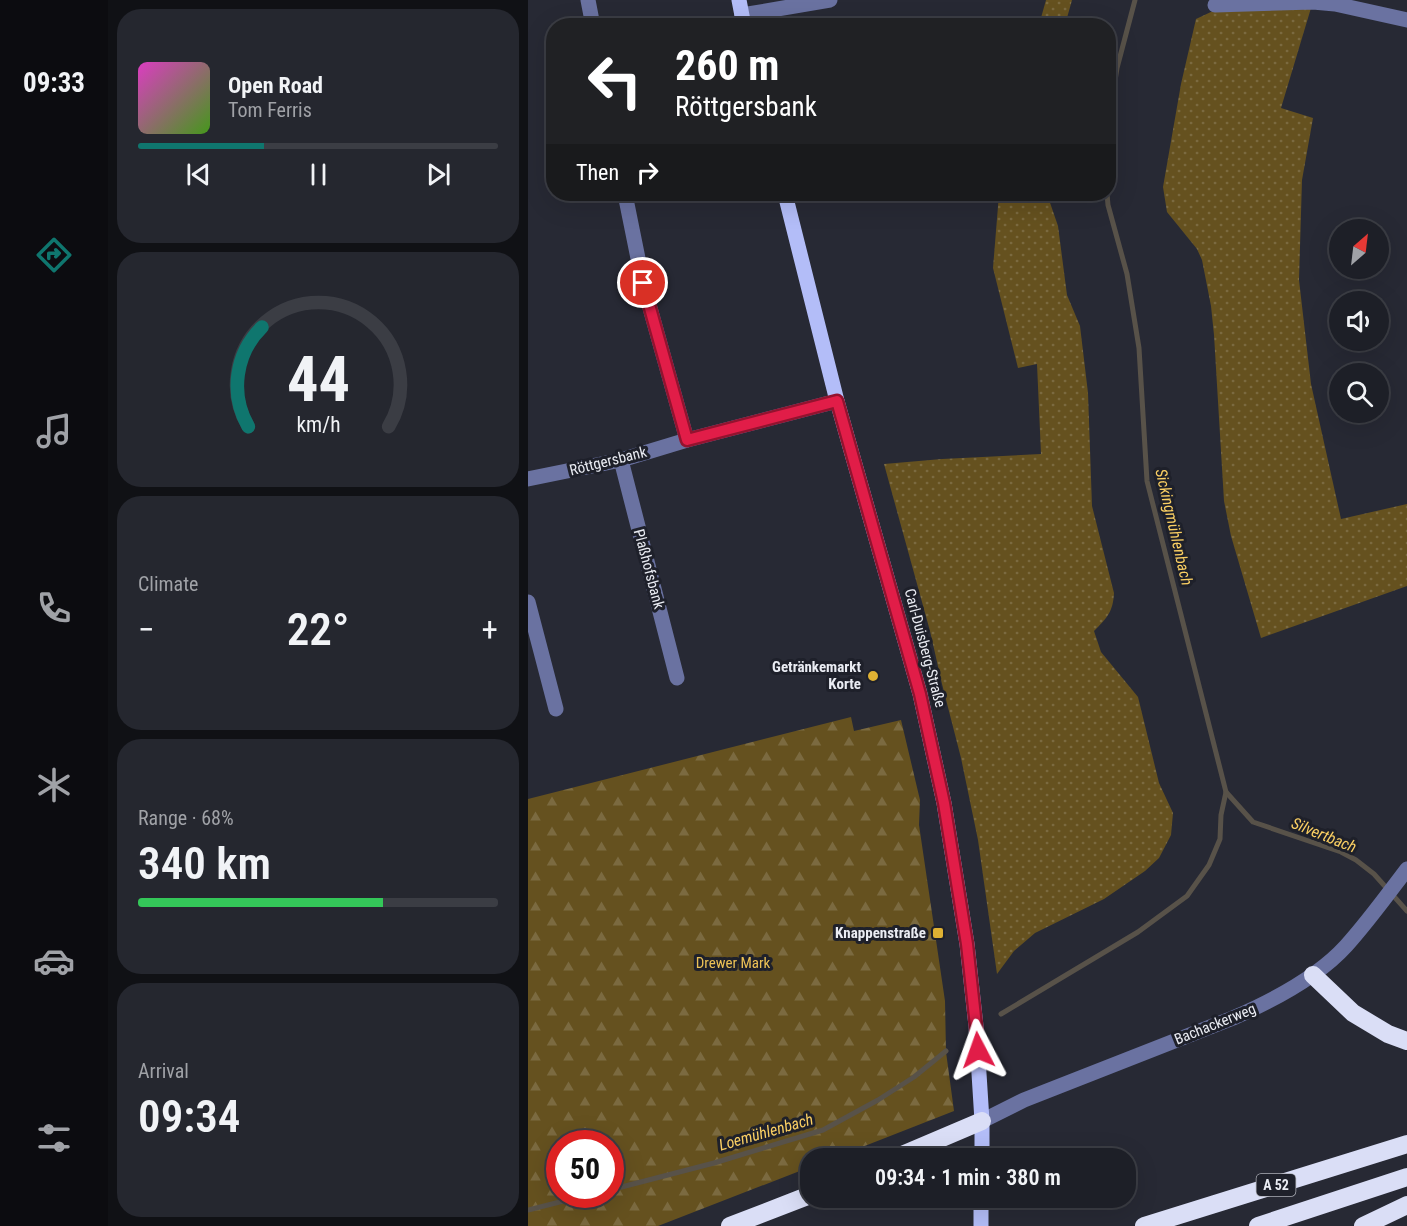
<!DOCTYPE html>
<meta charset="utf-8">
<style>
:root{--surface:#1d1f27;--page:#25272f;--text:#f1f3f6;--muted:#a0a2a7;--line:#3b3d44;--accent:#0f766e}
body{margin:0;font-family:"Roboto Condensed",sans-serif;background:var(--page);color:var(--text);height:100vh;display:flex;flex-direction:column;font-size:22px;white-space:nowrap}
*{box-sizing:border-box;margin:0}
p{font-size:20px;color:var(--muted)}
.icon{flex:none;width:33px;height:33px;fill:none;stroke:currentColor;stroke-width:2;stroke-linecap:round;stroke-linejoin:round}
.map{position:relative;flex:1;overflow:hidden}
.details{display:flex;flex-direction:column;gap:9px;padding:9px;background:#101115;width:420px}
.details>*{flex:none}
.hud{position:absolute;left:18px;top:18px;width:570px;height:183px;border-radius:24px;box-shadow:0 6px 24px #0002,0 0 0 2px var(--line);background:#202124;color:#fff;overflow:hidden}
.needle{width:39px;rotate:28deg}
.buttons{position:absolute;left:801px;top:219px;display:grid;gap:12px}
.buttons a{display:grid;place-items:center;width:60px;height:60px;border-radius:50%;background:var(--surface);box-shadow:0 6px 24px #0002,0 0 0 2px var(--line);font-size:30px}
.speed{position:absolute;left:18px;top:1130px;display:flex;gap:12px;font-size:30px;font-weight:700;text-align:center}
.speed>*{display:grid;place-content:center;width:78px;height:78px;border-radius:50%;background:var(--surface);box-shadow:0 6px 24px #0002,0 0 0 2px var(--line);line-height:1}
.speed .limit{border:9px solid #d22;background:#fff;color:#111}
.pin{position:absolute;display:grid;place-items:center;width:51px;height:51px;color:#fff;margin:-26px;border:3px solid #fff;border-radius:50%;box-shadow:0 2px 6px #0007}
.me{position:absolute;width:66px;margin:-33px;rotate:356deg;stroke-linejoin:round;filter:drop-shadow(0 0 4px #0008)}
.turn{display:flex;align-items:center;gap:21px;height:126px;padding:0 30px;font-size:27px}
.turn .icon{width:78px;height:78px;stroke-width:2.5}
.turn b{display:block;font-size:42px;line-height:51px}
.then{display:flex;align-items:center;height:57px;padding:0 30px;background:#0003;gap:12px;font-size:22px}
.big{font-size:45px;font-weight:600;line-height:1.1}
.details .card{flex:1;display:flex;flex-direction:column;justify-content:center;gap:9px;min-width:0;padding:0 21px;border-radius:24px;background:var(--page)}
.details .dial{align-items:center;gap:0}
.dial svg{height:156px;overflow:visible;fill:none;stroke:var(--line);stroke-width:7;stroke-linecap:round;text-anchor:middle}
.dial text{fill:var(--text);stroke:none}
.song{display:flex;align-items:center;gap:18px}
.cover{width:72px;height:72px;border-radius:9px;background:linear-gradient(135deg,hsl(310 70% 55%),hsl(100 70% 35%))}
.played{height:6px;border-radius:3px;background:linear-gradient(90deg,var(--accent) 35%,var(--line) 35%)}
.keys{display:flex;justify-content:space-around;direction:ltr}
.heat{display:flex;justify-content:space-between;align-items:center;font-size:33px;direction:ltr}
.charge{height:9px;border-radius:4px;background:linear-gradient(90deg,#34c759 68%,var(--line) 0)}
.trip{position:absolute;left:272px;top:1148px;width:336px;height:60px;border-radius:24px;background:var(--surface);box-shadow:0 6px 24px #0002,0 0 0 2px var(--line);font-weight:600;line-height:60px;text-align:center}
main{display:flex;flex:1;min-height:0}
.tab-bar{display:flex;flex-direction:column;width:108px;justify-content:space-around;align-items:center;background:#0c0c10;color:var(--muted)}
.tab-bar .icon{width:42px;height:42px}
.tab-bar .selected{color:var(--accent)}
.tab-bar b{font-size:27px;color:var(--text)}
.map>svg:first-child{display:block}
</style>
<main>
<nav class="tab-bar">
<b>09:33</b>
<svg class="icon selected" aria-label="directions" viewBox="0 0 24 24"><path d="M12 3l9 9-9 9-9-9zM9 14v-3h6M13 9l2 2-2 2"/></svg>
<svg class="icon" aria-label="music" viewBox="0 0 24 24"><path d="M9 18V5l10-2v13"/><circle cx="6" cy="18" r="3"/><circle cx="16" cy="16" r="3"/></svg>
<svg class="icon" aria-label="phone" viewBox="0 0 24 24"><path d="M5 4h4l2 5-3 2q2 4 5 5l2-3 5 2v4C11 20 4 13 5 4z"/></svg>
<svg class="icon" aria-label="climate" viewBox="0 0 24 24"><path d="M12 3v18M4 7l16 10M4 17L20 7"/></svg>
<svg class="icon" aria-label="car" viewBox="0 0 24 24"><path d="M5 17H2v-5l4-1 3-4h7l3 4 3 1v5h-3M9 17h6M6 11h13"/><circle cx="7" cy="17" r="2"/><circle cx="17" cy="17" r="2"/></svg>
<svg class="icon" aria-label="filters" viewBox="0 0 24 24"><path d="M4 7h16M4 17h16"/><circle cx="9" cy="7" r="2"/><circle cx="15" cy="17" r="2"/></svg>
</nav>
<section class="details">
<div class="card">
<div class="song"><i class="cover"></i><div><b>Open Road</b><p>Tom Ferris</p></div></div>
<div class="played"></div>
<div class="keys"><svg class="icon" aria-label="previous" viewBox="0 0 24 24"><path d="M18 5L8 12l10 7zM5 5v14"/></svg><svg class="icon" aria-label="pause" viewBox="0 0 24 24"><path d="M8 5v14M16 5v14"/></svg><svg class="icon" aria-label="next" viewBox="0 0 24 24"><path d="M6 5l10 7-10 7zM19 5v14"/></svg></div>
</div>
<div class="card dial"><svg viewBox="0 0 100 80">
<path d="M14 69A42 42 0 1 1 86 69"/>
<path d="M14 69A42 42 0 0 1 21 18" stroke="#0f766e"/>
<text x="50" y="56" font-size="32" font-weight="700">44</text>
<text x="50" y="72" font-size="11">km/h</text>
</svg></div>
<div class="card"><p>Climate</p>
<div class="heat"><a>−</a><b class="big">22°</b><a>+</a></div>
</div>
<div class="card"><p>Range · 68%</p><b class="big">340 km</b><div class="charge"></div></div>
<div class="card"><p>Arrival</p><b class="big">09:34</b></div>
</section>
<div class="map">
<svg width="879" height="1226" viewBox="0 0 879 1226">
<defs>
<pattern id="grass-dots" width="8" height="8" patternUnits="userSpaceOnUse" patternTransform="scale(1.5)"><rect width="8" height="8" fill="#65511f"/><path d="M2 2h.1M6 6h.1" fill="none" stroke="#7b6a40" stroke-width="1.8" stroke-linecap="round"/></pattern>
<pattern id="forest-firs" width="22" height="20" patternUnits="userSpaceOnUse" patternTransform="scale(1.5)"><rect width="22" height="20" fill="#65511f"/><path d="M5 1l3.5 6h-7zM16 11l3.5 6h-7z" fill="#7b6a40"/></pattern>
</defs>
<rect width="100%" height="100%" fill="#272934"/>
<g fill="url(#grass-dots)">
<polygon points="518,0 544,0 537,25 511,25"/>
<polygon points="783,8 753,108 785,118 774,180 771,280 783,384 813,519 879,504 879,586 733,638 703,536 696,501 686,335 683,306 674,260 669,249 639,212 635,187 653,84 668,19 685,11"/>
<path d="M471,194H519L530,226L539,295L552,326L560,393L564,506L586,593C585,612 579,618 566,631L573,652L610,697L631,783L645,813L643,835L631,858L617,871L576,899L507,933L486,951L469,974L450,840L433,758L414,684L402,631L356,464L414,459L513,454L509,364L490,368L465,268Z"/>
</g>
<path fill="url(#forest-firs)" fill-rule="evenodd" d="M323,717L326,731L373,720L392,800L391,825L417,1001L418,1052L426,1111L306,1158H282V1167L130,1226H0V799ZM32,1143H82V1194H32Z"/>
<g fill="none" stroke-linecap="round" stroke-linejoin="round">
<g stroke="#585249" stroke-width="5">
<polyline points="580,125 589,68 607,0"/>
<polyline points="698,792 725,822 813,852 828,860 846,874 879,911"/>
<polyline points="473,1014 610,932 659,896 681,865 692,839 693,815 698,792 619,481 611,348 599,274 580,205 579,194"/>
<polyline points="82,1190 186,1163 295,1130 350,1100 386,1077 418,1051"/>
<polyline points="0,1210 63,1194"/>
</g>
<g stroke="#6a72a1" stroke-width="15">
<polyline points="60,0 65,26"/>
<polyline points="687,5 785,2 807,4 879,20"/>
<polyline points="214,15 302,0"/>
<polyline points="97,194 115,283 159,440"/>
<polyline points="93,460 149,678"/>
<polyline points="0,479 93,460 159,440 309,401"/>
<polyline points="0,602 28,709"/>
<path d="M454,1121L496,1100L705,1018C744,1001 789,978 818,946C839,923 860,894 879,869"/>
</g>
<g stroke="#b3bdf8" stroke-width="15">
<polyline points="211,0 216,26"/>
<polyline points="257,194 309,401 392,694 416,803 439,944 448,1026 454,1121 454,1158"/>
<polyline points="453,1226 453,1197"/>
</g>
<g stroke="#dadef6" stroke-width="18">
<polyline points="785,975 825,1013 860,1034 879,1041"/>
<polyline points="367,1158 454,1121"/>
<polyline points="202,1226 282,1195"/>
<polyline points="616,1226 879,1144"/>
<polyline points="730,1226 879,1177"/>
<polyline points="835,1226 879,1205"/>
</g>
</g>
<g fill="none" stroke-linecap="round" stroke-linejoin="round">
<g stroke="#92132f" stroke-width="15">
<polyline id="route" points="115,283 159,440 309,401 392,694 416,803 439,944 448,1026 450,1050"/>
</g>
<use href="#route" stroke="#e11d48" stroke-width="10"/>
</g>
<g fill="#dfb133" stroke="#1e202a" stroke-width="2">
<circle cx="345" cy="676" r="6"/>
<rect x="404" y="927" width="12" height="12" rx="3"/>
</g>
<g text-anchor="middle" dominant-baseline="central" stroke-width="6" stroke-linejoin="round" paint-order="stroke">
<rect fill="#1e202a" stroke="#adafb7" stroke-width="1.5" x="728.5" y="1174" width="39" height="22" rx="4.5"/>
<g font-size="14" font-weight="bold" fill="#eaecf3">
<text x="748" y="1185">A 52</text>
</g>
<g font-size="15" fill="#eaecf3" stroke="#1e202a">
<text transform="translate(80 461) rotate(-14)">Röttgersbank</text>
<text transform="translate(121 569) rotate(75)">Plaßhofsbank</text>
<text transform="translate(397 648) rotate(75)">Carl-Duisberg-Straße</text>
<text transform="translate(687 1024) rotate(-22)">Bachackerweg</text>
</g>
<g font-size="15" font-weight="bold" fill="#eaecf3" stroke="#1e202a" text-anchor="end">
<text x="333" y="667">Getränkemarkt<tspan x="333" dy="17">Korte</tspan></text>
<text x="398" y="933">Knappenstraße</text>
</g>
<g font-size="15" fill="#edc256" stroke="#1e202a">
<text x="205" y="963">Drewer Mark</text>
</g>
<g font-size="16" font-style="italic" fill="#facf63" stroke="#1e202a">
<text transform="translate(646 527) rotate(77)">Sickingmühlenbach</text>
<text transform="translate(796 835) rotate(22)">Silvertbach</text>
<text transform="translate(238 1132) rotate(-16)">Loemühlenbach</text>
</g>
</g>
</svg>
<div class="buttons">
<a><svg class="needle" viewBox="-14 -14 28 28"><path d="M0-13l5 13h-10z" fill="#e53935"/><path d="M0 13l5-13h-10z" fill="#a0a2a7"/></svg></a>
<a><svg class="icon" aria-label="sound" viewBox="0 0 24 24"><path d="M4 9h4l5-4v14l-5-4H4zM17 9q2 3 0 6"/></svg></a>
<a><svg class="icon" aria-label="search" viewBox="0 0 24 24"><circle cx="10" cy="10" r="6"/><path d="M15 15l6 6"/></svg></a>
</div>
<div class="speed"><div class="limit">50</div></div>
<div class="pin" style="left:115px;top:283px;background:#d93025"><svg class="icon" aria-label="arrive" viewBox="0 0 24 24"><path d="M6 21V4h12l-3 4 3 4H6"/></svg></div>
<svg class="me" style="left:450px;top:1050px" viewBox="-20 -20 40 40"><path d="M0-17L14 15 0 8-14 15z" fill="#e11d48" stroke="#fff" stroke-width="4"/></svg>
<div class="trip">09:34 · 1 min · 380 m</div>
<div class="hud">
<div class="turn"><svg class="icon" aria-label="left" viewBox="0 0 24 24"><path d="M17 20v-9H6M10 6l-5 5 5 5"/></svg><div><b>260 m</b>Röttgersbank</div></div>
<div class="then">Then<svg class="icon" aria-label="right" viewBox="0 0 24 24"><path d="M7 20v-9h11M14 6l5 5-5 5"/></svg></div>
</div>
</div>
</main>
